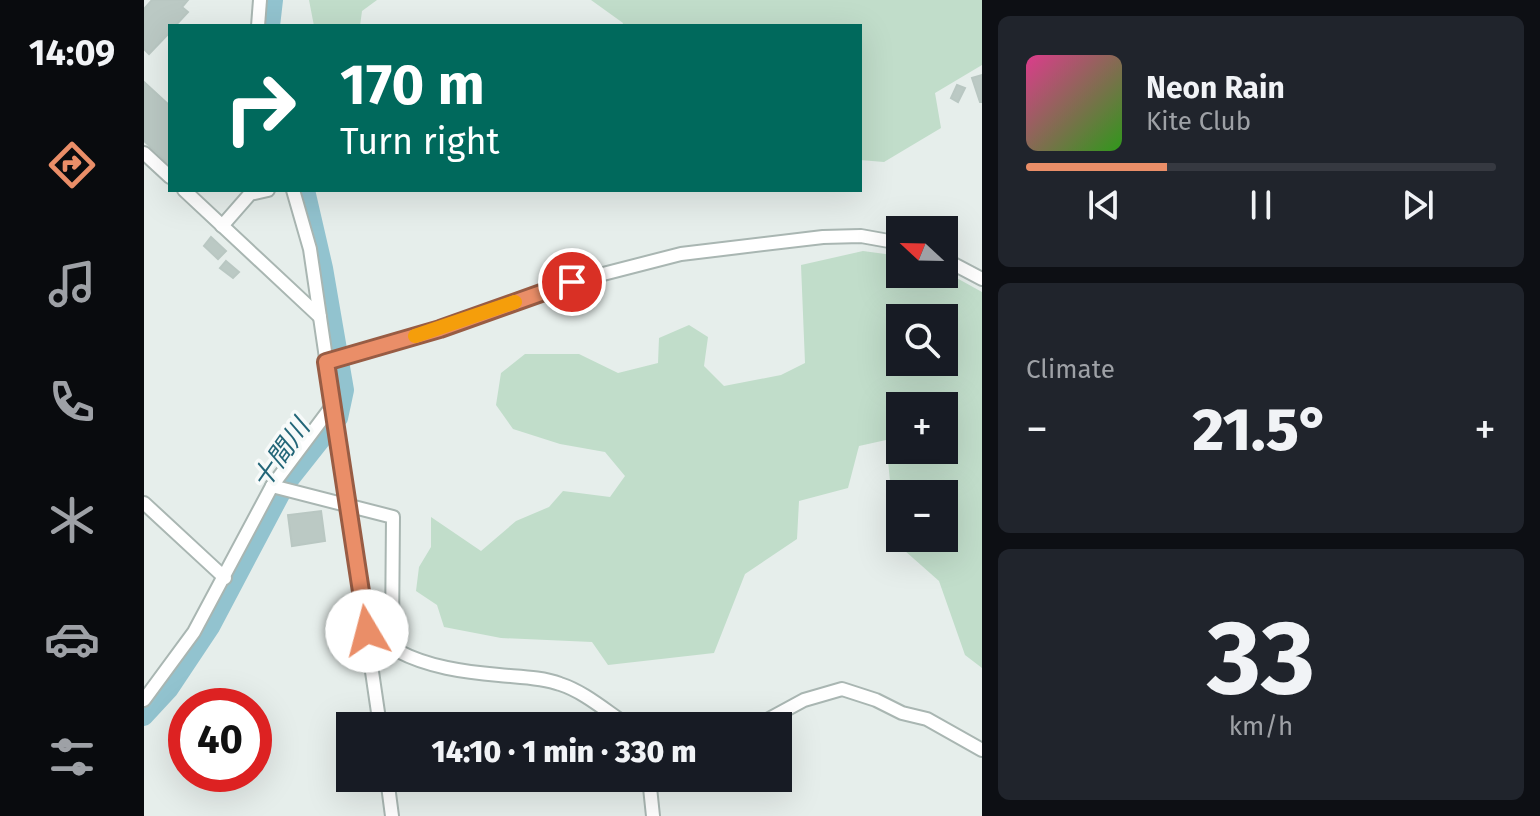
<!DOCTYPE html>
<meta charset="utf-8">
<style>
:root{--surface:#171b24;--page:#20242c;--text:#f1f3f6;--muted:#9ea1a6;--line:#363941;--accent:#ea8e68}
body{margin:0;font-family:"Fira Sans","Noto Sans JP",sans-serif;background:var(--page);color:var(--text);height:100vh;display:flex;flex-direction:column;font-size:30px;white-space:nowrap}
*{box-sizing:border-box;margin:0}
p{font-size:26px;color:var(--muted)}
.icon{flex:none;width:44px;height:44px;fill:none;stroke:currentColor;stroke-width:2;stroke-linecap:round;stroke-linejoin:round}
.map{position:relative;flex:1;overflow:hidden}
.details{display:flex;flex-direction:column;gap:16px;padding:16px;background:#0d0f14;width:558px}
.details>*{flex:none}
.top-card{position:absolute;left:24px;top:24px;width:694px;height:168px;border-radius:0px;box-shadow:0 8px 32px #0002;background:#00695c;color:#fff;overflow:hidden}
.needle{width:52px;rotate:292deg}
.tools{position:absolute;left:742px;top:216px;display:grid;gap:16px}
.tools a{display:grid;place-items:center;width:72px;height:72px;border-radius:0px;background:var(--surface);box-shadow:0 8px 32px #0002;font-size:40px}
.speed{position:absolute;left:24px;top:688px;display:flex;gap:16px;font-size:40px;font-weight:700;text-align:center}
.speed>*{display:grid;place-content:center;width:104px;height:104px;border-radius:50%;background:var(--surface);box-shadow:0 8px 32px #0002;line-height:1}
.speed .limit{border:12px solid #d22;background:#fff;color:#111}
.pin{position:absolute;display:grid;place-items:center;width:68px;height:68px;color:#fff;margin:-34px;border:4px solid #fff;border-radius:50%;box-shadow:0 2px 8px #0007}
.me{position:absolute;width:88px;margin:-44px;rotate:352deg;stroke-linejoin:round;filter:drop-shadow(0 0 6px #0008)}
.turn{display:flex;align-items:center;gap:28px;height:168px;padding:0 40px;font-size:36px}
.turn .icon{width:104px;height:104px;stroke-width:2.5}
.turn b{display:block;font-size:56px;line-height:68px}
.big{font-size:60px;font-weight:800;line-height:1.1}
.details .card{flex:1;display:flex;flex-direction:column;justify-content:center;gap:12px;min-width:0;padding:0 28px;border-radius:12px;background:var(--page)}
.details .dial{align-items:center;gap:0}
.dial b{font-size:104px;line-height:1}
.song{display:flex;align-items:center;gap:24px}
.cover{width:96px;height:96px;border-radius:12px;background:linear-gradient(135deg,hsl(330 70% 55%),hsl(110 70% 35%))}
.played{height:8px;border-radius:4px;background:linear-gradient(90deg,var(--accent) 30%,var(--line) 30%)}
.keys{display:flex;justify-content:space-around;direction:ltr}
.heat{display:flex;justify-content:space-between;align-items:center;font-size:44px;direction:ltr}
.trip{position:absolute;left:192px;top:712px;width:456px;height:80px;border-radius:0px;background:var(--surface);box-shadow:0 8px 32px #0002;font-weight:800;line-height:80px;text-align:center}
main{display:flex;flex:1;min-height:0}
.tab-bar{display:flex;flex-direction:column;width:144px;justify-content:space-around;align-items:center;background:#090b0e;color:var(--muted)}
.tab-bar .icon{width:56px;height:56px}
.tab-bar .active{color:var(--accent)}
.tab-bar b{font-size:36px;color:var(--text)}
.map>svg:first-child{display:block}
</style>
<main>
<nav class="tab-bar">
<b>14:09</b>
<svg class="icon active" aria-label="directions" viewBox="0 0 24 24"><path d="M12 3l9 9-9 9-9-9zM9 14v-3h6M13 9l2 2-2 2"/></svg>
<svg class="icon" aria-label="music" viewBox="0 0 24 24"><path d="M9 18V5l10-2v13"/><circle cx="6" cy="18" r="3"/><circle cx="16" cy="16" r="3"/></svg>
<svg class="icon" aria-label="phone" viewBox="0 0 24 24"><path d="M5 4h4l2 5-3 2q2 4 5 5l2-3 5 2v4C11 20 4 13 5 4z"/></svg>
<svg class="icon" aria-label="climate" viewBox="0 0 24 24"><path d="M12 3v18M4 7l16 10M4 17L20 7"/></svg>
<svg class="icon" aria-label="car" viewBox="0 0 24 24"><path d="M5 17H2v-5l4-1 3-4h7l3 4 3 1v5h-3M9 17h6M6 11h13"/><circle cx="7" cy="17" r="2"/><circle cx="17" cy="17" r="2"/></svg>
<svg class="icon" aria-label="filters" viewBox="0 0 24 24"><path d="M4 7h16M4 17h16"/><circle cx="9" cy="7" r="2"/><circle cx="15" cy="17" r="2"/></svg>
</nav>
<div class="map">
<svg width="838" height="816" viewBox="0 0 838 816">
<rect width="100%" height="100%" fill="#e6eeeb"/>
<g fill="#c1ddca" fill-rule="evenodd">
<polygon points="165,0 233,0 218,11 216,26 170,26"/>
<polygon points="447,0 838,0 838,65 791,93 797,128 740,162 716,160 716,26 478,26 479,23"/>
<path d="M719,251L756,256V274H800V271L838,292V668L821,655L795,581L752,543L742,440L715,446L704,488L655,501L653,539L601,574L570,653L464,665L448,642L357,638L300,627L293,605L272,591L275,567L287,547V517L337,551L372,521L405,507L419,491L466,497L481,476L461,452L416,444L369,429L352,405L357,373L381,354H435L474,373L514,363L515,338L545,325L564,337L560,366L580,386L637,375L661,363L657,265ZM756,318H800V362H756ZM756,406H800V450H756ZM756,494H800V538H756Z"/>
</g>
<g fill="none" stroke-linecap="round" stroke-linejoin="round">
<g stroke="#92c3cf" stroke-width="18">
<polyline points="127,26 130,0"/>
<polyline points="0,717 25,690 67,627 142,485 195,418 201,390 180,268 162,190"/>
</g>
</g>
<g fill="#bbc9c4" stroke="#b9c7c2" stroke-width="2">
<polygon points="8,0 44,0 38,7 44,12 31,26 26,26 26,32 5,54 0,49 0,9"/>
<polygon points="838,75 838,102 836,102 828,78"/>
<polygon points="0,82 26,106 26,165 0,141"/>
<polygon points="813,85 821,88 814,102 807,98"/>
<polygon points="67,237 82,251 74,259 60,246"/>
<polygon points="82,261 95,272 89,278 76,268"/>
<polygon points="177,511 181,541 148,546 144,515"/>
</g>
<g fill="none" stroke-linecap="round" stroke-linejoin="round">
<g stroke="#a9b6b2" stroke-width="16">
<g id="minor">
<polyline points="114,26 116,0"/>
<polyline points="0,153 26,177"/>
<polyline points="40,190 176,317"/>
<polyline points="149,190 166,249 236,726"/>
<polyline points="78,226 106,194 124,190"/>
<polyline points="800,259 838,279"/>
<polyline points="182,362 296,329 428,282 537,254 679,237 717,236 756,243"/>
<path d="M128,486L249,517L248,635L254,651C284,667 320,672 355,675C375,677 397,677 416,684C441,692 463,712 485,726"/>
<polyline points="0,503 81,578"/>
<polyline points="0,700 50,632 128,486 188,406"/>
<polyline points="612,726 660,700 698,689 732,700 758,713 783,719 838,750"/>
<polyline points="243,778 248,816"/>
<polyline points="505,778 509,816"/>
</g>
</g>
<use href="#minor" stroke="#fff" stroke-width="12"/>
</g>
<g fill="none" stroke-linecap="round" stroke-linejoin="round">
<g stroke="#985c44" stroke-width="20">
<polyline id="route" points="223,631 182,362 296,329 428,282"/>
</g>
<use href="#route" stroke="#ea8e68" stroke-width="14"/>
<polyline stroke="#f59e0b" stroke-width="14" points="271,336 371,302"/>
</g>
<g text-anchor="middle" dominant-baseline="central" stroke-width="7" stroke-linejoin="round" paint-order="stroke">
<g font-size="26" font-style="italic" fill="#236678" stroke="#f7faf9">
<text transform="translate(137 454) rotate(-55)">十間川</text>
</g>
</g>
</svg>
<div class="tools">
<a><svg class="needle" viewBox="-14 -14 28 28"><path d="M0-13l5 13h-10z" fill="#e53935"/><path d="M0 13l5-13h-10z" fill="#9ea1a6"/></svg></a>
<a><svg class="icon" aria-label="search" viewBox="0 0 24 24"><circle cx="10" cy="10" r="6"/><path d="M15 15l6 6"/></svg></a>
<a>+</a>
<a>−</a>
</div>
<div class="speed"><div class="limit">40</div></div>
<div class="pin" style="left:428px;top:282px;background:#d93025"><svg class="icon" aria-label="arrive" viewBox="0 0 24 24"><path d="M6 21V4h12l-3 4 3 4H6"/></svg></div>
<svg class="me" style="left:223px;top:631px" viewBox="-20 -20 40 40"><circle r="19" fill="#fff"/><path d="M0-13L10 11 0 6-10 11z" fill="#ea8e68"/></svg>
<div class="trip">14:10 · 1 min · 330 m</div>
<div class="top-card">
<div class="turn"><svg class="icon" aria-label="right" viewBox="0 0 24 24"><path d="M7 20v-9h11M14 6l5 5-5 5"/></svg><div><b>170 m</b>Turn right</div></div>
</div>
</div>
<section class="details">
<div class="card">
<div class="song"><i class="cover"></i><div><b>Neon Rain</b><p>Kite Club</p></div></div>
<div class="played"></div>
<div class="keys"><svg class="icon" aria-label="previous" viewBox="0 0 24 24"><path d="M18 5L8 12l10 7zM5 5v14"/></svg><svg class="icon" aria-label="pause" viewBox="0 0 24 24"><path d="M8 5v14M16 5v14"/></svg><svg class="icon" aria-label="next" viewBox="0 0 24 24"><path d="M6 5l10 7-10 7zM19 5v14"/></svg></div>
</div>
<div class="card"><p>Climate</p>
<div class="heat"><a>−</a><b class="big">21.5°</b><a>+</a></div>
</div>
<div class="card dial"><b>33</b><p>km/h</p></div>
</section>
</main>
